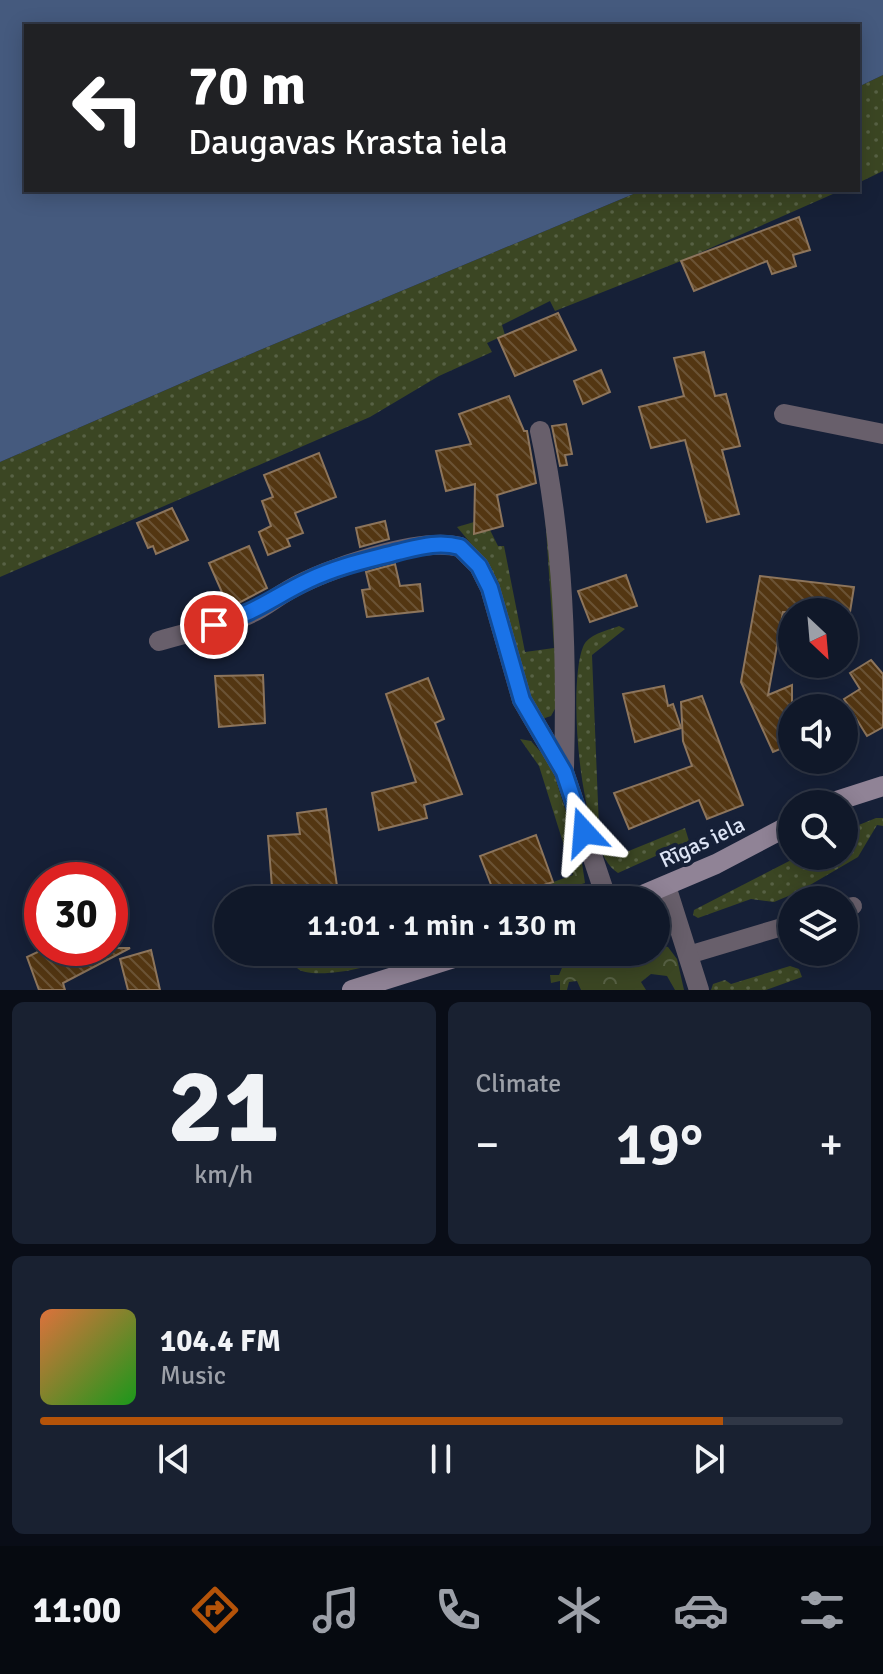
<!DOCTYPE html>
<meta charset="utf-8">
<style>
:root{--surface:#101829;--page:#192131;--text:#f1f3f6;--muted:#9ca0a8;--line:#303746;--accent:#b45309}
body{margin:0;font-family:Signika,sans-serif;background:var(--page);color:var(--text);height:100vh;display:flex;flex-direction:column;font-size:30px;white-space:nowrap}
*{box-sizing:border-box;margin:0}
p{font-size:26px;color:var(--muted)}
.icon{flex:none;width:44px;height:44px;fill:none;stroke:currentColor;stroke-width:2;stroke-linecap:round;stroke-linejoin:round}
.map{position:relative;height:990px;overflow:hidden}
.details{display:flex;flex-direction:column;gap:12px;padding:12px;background:#090d17;flex:1}
.details>*{flex:none}
.hud{position:absolute;left:24px;top:24px;width:836px;height:168px;border-radius:0px;box-shadow:0 4px 20px #0003,0 0 0 2px var(--line);background:#202124;color:#fff;overflow:hidden}
.needle{width:52px;rotate:154deg}
.tools{position:absolute;left:778px;top:598px;display:grid;gap:16px}
.tools a{display:grid;place-items:center;width:80px;height:80px;border-radius:50%;background:var(--surface);box-shadow:0 4px 20px #0003,0 0 0 2px var(--line);font-size:40px}
.speed{position:absolute;left:24px;top:862px;display:flex;gap:16px;font-size:40px;font-weight:700;text-align:center}
.speed>*{display:grid;place-content:center;width:104px;height:104px;border-radius:50%;background:var(--surface);box-shadow:0 4px 20px #0003,0 0 0 2px var(--line);line-height:1}
.speed .limit{border:12px solid #d22;background:#fff;color:#111}
.pin{position:absolute;display:grid;place-items:center;width:68px;height:68px;color:#fff;margin:-34px;border:4px solid #fff;border-radius:50%;box-shadow:0 2px 8px #0007}
.me{position:absolute;width:88px;margin:-44px;rotate:341deg;stroke-linejoin:round;filter:drop-shadow(0 0 6px #0008)}
.turn{display:flex;align-items:center;gap:28px;height:168px;padding:0 32px;font-size:36px}
.turn .icon{width:104px;height:104px;stroke-width:2.5}
.turn b{display:block;font-size:56px;line-height:68px}
.big{font-size:60px;font-weight:600;line-height:1.1}
.details .card{flex:1;display:flex;flex-direction:column;justify-content:center;gap:12px;min-width:0;padding:0 28px;border-radius:12px;background:var(--page)}
.details .dial{align-items:center;gap:0}
.dial b{font-size:104px;line-height:1}
.song{display:flex;align-items:center;gap:24px}
.cover{width:96px;height:96px;border-radius:12px;background:linear-gradient(135deg,hsl(20 70% 55%),hsl(120 70% 35%))}
.played{height:8px;border-radius:4px;background:linear-gradient(90deg,var(--accent) 85%,var(--line) 85%)}
.keys{display:flex;justify-content:space-around;direction:ltr}
.heat{display:flex;justify-content:space-between;align-items:center;font-size:44px;direction:ltr}
.details .tiles{flex:1;display:grid;gap:12px;grid-template-columns:1fr 1fr}
.card:last-child{grid-column:span 2}
.trip{position:absolute;left:214px;top:886px;width:456px;height:80px;border-radius:40px;background:var(--surface);box-shadow:0 4px 20px #0003,0 0 0 2px var(--line);font-weight:600;line-height:80px;text-align:center}
.tabs{display:flex;height:128px;justify-content:space-around;align-items:center;background:#060a10;color:var(--muted)}
.tabs .icon{width:56px;height:56px}
.tabs .selected{color:var(--accent)}
.tabs b{font-size:36px;color:var(--text)}
.map>svg:first-child{display:block}
</style>
<div class="map">
<svg width="883" height="990" viewBox="0 0 883 990">
<defs>
<pattern id="grass-dots" width="8" height="8" patternUnits="userSpaceOnUse" patternTransform="scale(2)"><rect width="8" height="8" fill="#3b4623"/><path d="M2 2h.1M6 6h.1" fill="none" stroke="#576144" stroke-width="1.8" stroke-linecap="round"/></pattern>
<pattern id="forest-crowns" width="20" height="18" patternUnits="userSpaceOnUse" patternTransform="scale(2)"><rect width="20" height="18" fill="#3b4623"/><path d="M2 6a3 3 0 1 1 6 0M12 15a3 3 0 1 1 6 0" fill="none" stroke="#576144"/></pattern>
<pattern id="building-back-hatch" width="6" height="6" patternUnits="userSpaceOnUse" patternTransform="scale(2)"><rect width="6" height="6" fill="#533612"/><path d="M-1 5l2 2M0 0l6 6M5-1l2 2" fill="none" stroke="#6b5335"/></pattern>
</defs>
<rect width="100%" height="100%" fill="#162037"/>
<g fill="url(#grass-dots)">
<polygon points="883,75 883,171 858,183 858,87"/>
<polygon points="643,190 842,190 681,261 555,311 550,301 502,325 505,335 487,343 492,352 439,376 370,417 0,577 0,462 198,376"/>
<polygon points="544,500 557,619 556,707 551,716 542,719 536,715 483,558 457,527 474,522 478,533 490,530 498,546 504,546 525,652 554,648"/>
<path d="M619,626L625,629L592,655L599,828L614,857L685,828L689,841L618,873C580,850 567,686 583,647C588,634 606,631 619,626Z"/>
<polygon points="520,739 531,741 545,757 555,777 582,863 566,852 539,766"/>
<polygon points="876,818 883,818 883,826 877,825 858,857 798,892 774,902 751,899 698,918 693,915 694,910 799,856 844,856 844,831"/>
<path d="M393,952C386,968 308,981 297,968Z"/>
<polygon points="790,966 799,969 802,977 766,990 711,990 713,984 725,980 731,984"/>
</g>
<g fill="url(#forest-crowns)">
<polygon points="566,852 582,863 585,883 531,900 502,900 573,875"/>
<path d="M656,945L668,947L677,959L684,990H675L667,976L651,974L641,982L646,990H581L577,981L569,982L567,990H560V981L551,983L550,975H559L564,963C591,949 626,952 656,952Z"/>
</g>
<polygon fill="#455a7e" points="0,0 883,0 883,75 858,87 858,26 26,26 26,190 643,190 198,376 0,462"/>
<g fill="url(#building-back-hatch)" stroke="#8d755c" stroke-width="2">
<polygon points="799,217 810,250 793,255 796,266 772,274 767,261 694,291 681,261"/>
<polygon points="558,313 576,350 515,376 498,338"/>
<polygon points="704,352 715,396 726,394 740,446 722,450 739,514 707,522 685,440 651,448 639,407 684,396 674,358"/>
<polygon points="601,370 610,392 583,404 574,381"/>
<polygon points="509,396 524,431 527,431 536,483 497,495 503,526 474,534 475,484 446,491 436,451 471,444 459,414"/>
<polygon points="566,424 572,454 565,455 567,465 560,466 552,426"/>
<polygon points="319,453 336,497 295,513 303,533 287,539 290,546 268,555 259,532 271,526 262,501 273,497 264,475"/>
<polygon points="172,508 188,540 156,554 153,546 148,548 137,523"/>
<polygon points="385,521 389,539 360,547 356,528"/>
<polygon points="249,546 267,588 229,608 209,563"/>
<polygon points="395,564 400,586 420,584 423,611 367,617 362,590 370,589 366,572"/>
<polygon points="626,575 637,606 590,622 578,591"/>
<polygon points="760,576 854,587 850,612 783,612 768,695 792,685 792,744 773,752 741,682"/>
<polygon points="871,660 883,674 883,727 867,736 844,699 860,689 850,673"/>
<polygon points="263,675 265,723 219,727 215,676"/>
<polygon points="428,678 444,719 435,723 462,794 424,805 427,818 379,830 372,793 416,782 386,694"/>
<polygon points="664,686 668,706 673,704 681,728 635,742 623,694"/>
<polygon points="702,696 743,805 707,819 699,800 629,829 614,793 692,766 683,741 681,702"/>
<polygon points="326,809 339,900 273,900 268,836 300,834 297,813"/>
<polygon points="536,835 553,882 497,900 480,856"/>
<polygon points="46,948 130,948 63,983 65,990 39,990 27,957"/>
<polygon points="151,950 160,990 128,990 120,959"/>
</g>
<g fill="none" stroke-linecap="round" stroke-linejoin="round">
<g stroke="#685f6b" stroke-width="18">
<polyline points="844,908 853,906"/>
<polyline points="688,955 792,924"/>
</g>
<g stroke="#685f6b" stroke-width="20">
<polyline points="784,414 883,434"/>
<path d="M540,431C564,542 567,655 564,768"/>
<path d="M159,641C186,633 215,627 242,617C260,611 273,599 289,590C325,569 420,536 460,547L479,566L490,588L522,700L564,772L607,900"/>
<polyline points="666,886 699,990"/>
</g>
<g stroke="#908396" stroke-width="20">
<polyline points="827,804 883,786"/>
<polyline points="631,900 716,864 792,824"/>
<polyline points="352,990 473,952"/>
</g>
</g>
<g fill="none" stroke-linecap="round" stroke-linejoin="round">
<g stroke="#114b97" stroke-width="20">
<path id="route" d="M214,625C256,613 273,597 309,580C338,566 368,560 398,552C419,547 438,541 460,547L479,566L490,588L522,700L564,772L584,832"/>
</g>
<use href="#route" stroke="#1a73e8" stroke-width="14"/>
</g>
<g text-anchor="middle" dominant-baseline="central" stroke-width="8" stroke-linejoin="round" paint-order="stroke">
<g font-size="22" fill="#dde4f5" stroke="#162037">
<text transform="translate(702 842) rotate(-25)">Rīgas iela</text>
</g>
</g>
</svg>
<div class="tools">
<a><svg class="needle" viewBox="-14 -14 28 28"><path d="M0-13l5 13h-10z" fill="#e53935"/><path d="M0 13l5-13h-10z" fill="#9ca0a8"/></svg></a>
<a><svg class="icon" aria-label="sound" viewBox="0 0 24 24"><path d="M4 9h4l5-4v14l-5-4H4zM17 9q2 3 0 6"/></svg></a>
<a><svg class="icon" aria-label="search" viewBox="0 0 24 24"><circle cx="10" cy="10" r="6"/><path d="M15 15l6 6"/></svg></a>
<a><svg class="icon" aria-label="layers" viewBox="0 0 24 24"><path d="M12 4l9 5-9 5-9-5zM3 14l9 5 9-5"/></svg></a>
</div>
<div class="speed"><div class="limit">30</div></div>
<div class="pin" style="left:214px;top:625px;background:#d93025"><svg class="icon" aria-label="arrive" viewBox="0 0 24 24"><path d="M6 21V4h12l-3 4 3 4H6"/></svg></div>
<svg class="me" style="left:584px;top:832px" viewBox="-20 -20 40 40"><path d="M0-17L14 15 0 8-14 15z" fill="#1a73e8" stroke="#fff" stroke-width="4"/></svg>
<div class="trip">11:01 · 1 min · 130 m</div>
<div class="hud">
<div class="turn"><svg class="icon" aria-label="left" viewBox="0 0 24 24"><path d="M17 20v-9H6M10 6l-5 5 5 5"/></svg><div><b>70 m</b>Daugavas Krasta iela</div></div>
</div>
</div>
<section class="details">
<div class="tiles">
<div class="card dial"><b>21</b><p>km/h</p></div>
<div class="card"><p>Climate</p>
<div class="heat"><a>−</a><b class="big">19°</b><a>+</a></div>
</div>
<div class="card">
<div class="song"><i class="cover"></i><div><b>104.4 FM</b><p>Music</p></div></div>
<div class="played"></div>
<div class="keys"><svg class="icon" aria-label="previous" viewBox="0 0 24 24"><path d="M18 5L8 12l10 7zM5 5v14"/></svg><svg class="icon" aria-label="pause" viewBox="0 0 24 24"><path d="M8 5v14M16 5v14"/></svg><svg class="icon" aria-label="next" viewBox="0 0 24 24"><path d="M6 5l10 7-10 7zM19 5v14"/></svg></div>
</div>
</div>
</section>
<nav class="tabs">
<b>11:00</b>
<svg class="icon selected" aria-label="directions" viewBox="0 0 24 24"><path d="M12 3l9 9-9 9-9-9zM9 14v-3h6M13 9l2 2-2 2"/></svg>
<svg class="icon" aria-label="music" viewBox="0 0 24 24"><path d="M9 18V5l10-2v13"/><circle cx="6" cy="18" r="3"/><circle cx="16" cy="16" r="3"/></svg>
<svg class="icon" aria-label="phone" viewBox="0 0 24 24"><path d="M5 4h4l2 5-3 2q2 4 5 5l2-3 5 2v4C11 20 4 13 5 4z"/></svg>
<svg class="icon" aria-label="climate" viewBox="0 0 24 24"><path d="M12 3v18M4 7l16 10M4 17L20 7"/></svg>
<svg class="icon" aria-label="car" viewBox="0 0 24 24"><path d="M5 17H2v-5l4-1 3-4h7l3 4 3 1v5h-3M9 17h6M6 11h13"/><circle cx="7" cy="17" r="2"/><circle cx="17" cy="17" r="2"/></svg>
<svg class="icon" aria-label="filters" viewBox="0 0 24 24"><path d="M4 7h16M4 17h16"/><circle cx="9" cy="7" r="2"/><circle cx="15" cy="17" r="2"/></svg>
</nav>
